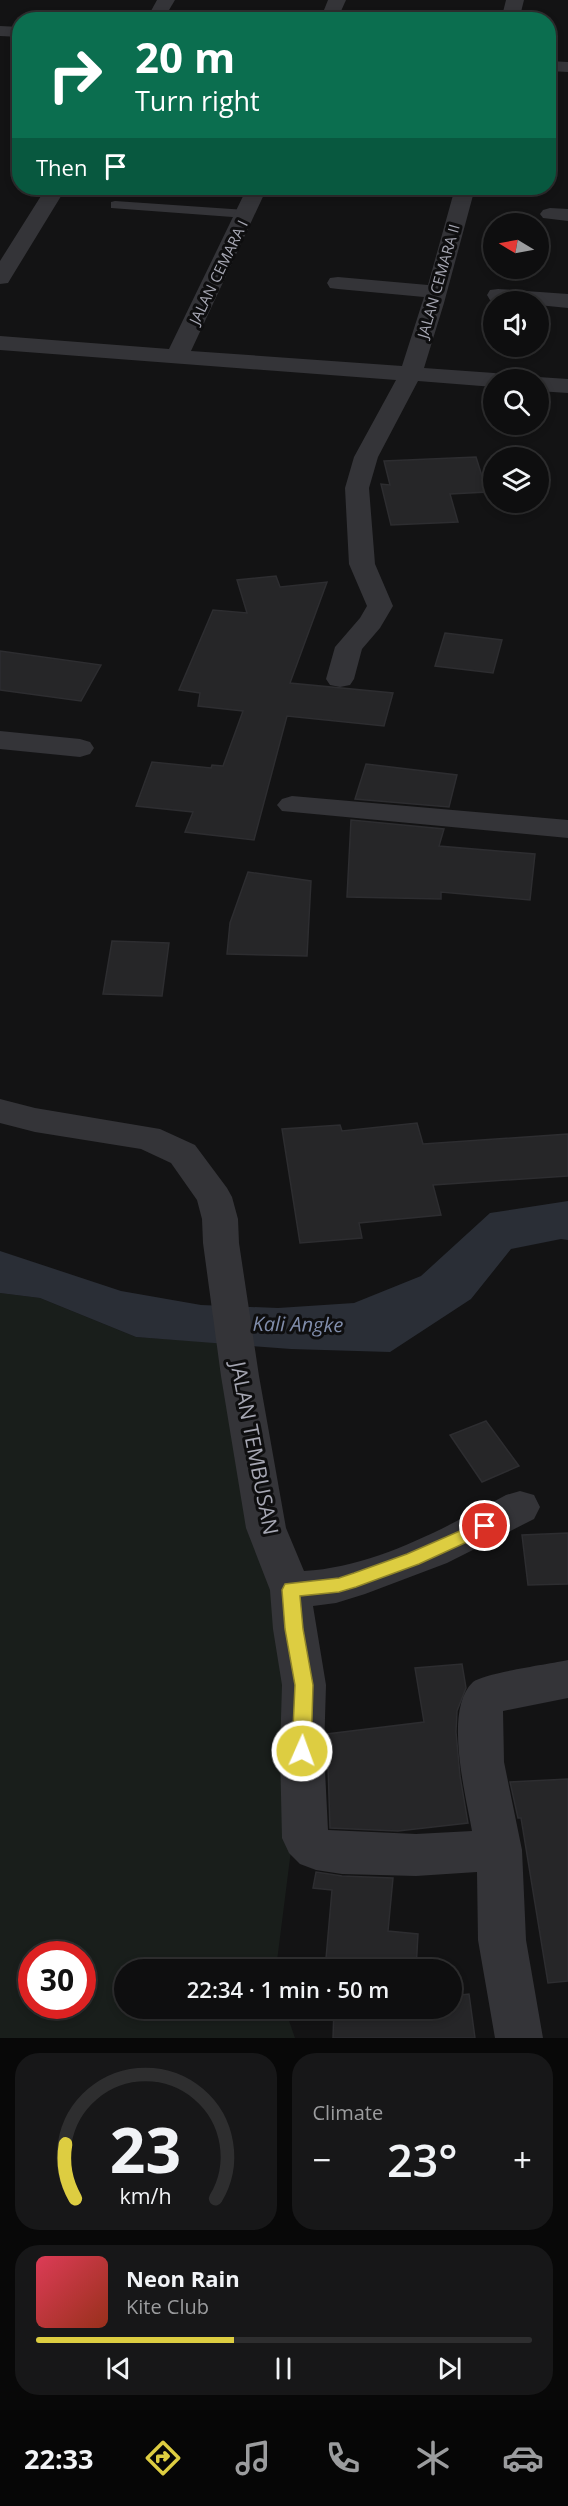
<!DOCTYPE html>
<meta charset="utf-8">
<style>
:root{--surface:#0e0e0f;--page:#171718;--text:#f1f3f6;--muted:#9b9c9e;--line:#2e2e2f;--accent:#ddcd41}
body{margin:0;font-family:"Open Sans",sans-serif;background:var(--page);color:var(--text);height:100vh;display:flex;flex-direction:column;font-size:22px;white-space:nowrap}
*{box-sizing:border-box;margin:0}
p{font-size:20px;color:var(--muted)}
.icon{flex:none;width:33px;height:33px;fill:none;stroke:currentColor;stroke-width:2;stroke-linecap:round;stroke-linejoin:round}
.map{position:relative;height:2038px;overflow:hidden}
.side{display:flex;flex-direction:column;gap:15px;padding:15px;background:#080808;flex:1}
.side>*{flex:none}
.banner{position:absolute;left:12px;top:12px;width:544px;height:183px;border-radius:24px;box-shadow:0 3px 9px #0003,0 0 0 2px var(--line);background:#0b6e4f;color:#fff;overflow:hidden}
.needle{width:39px;rotate:280deg}
.fabs{position:absolute;left:483px;top:213px;display:grid;gap:12px}
.fabs a{display:grid;place-items:center;width:66px;height:66px;border-radius:50%;background:var(--surface);box-shadow:0 3px 9px #0003,0 0 0 2px var(--line);font-size:30px}
.speed{position:absolute;left:18px;top:1941px;display:flex;gap:12px;font-size:30px;font-weight:700;text-align:center}
.speed>*{display:grid;place-content:center;width:78px;height:78px;border-radius:50%;background:var(--surface);box-shadow:0 3px 9px #0003,0 0 0 2px var(--line);line-height:1}
.speed .limit{border:9px solid #d22;background:#fff;color:#111}
.pin{position:absolute;display:grid;place-items:center;width:51px;height:51px;color:#fff;margin:-26px;border:3px solid #fff;border-radius:50%;box-shadow:0 2px 6px #0007}
.me{position:absolute;width:66px;margin:-33px;rotate:2deg;stroke-linejoin:round;filter:drop-shadow(0 0 4px #0008)}
.turn{display:flex;align-items:center;gap:21px;height:126px;padding:0 24px;font-size:27px}
.turn .icon{width:78px;height:78px;stroke-width:2.5}
.turn b{display:block;font-size:42px;line-height:51px}
.then{display:flex;align-items:center;height:57px;padding:0 24px;background:#0003;gap:12px;font-size:22px}
.big{font-size:45px;font-weight:600;line-height:1.1}
.side .card{flex:1;display:flex;flex-direction:column;justify-content:center;gap:9px;min-width:0;padding:0 21px;border-radius:24px;background:var(--page)}
.side .dial{align-items:center;gap:0}
.dial svg{height:156px;overflow:visible;fill:none;stroke:var(--line);stroke-width:7;stroke-linecap:round;text-anchor:middle}
.dial text{fill:var(--text);stroke:none}
.song{display:flex;align-items:center;gap:18px}
.cover{width:72px;height:72px;border-radius:9px;background:linear-gradient(135deg,hsl(350 70% 55%),hsl(10 70% 35%))}
.played{height:6px;border-radius:3px;background:linear-gradient(90deg,var(--accent) 40%,var(--line) 40%)}
.keys{display:flex;justify-content:space-around;direction:ltr}
.heat{display:flex;justify-content:space-between;align-items:center;font-size:33px;direction:ltr}
.side .tiles{flex:1;display:grid;gap:15px;grid-template-columns:1fr 1fr}
.card:last-child{grid-column:span 2}
.trip{position:absolute;left:114px;top:1959px;width:348px;height:60px;border-radius:30px;background:var(--surface);box-shadow:0 3px 9px #0003,0 0 0 2px var(--line);font-weight:600;line-height:60px;text-align:center}
.tabs{display:flex;height:96px;justify-content:space-around;align-items:center;background:#060606;color:var(--muted)}
.tabs .icon{width:42px;height:42px}
.tabs .selected{color:var(--accent)}
.tabs b{font-size:27px;color:var(--text)}
.map>svg:first-child{display:block}
</style>
<div class="map">
<svg width="568" height="2038" viewBox="0 0 568 2038">
<rect width="100%" height="100%" fill="#131314"/>
<path fill="#191e1b" fill-rule="evenodd" d="M0,1293L40,1298L136,1337L225,1343L274,1560L296,1811L276,1969L124,1970V2008L285,2009L295,2038H0ZM32,1954H82V2006H32Z"/>
<polygon fill="#2a2e36" points="568,1201 568,1240 561,1239 511,1249 471,1299 390,1352 291,1349 136,1337 40,1298 0,1293 0,1251 121,1291 201,1305 278,1308 354,1303 421,1276 490,1213"/>
<g fill="#262628" stroke="#2d2d30" stroke-width="1.5">
<polygon points="476,457 487,492 450,494 458,522 391,525 381,484 390,485 384,461"/>
<polygon points="276,576 280,587 327,582 290,683 393,693 384,726 287,716 254,840 185,832 193,812 136,806 152,762 211,768 212,765 223,766 243,711 198,706 200,693 179,690 213,610 247,613 237,580"/>
<polygon points="445,633 502,640 493,673 435,666"/>
<polygon points="0,651 101,665 81,701 0,690"/>
<polygon points="366,764 457,775 449,807 355,799"/>
<polygon points="351,820 444,829 439,846 535,854 530,900 441,892 441,899 347,897"/>
<polygon points="248,872 311,881 307,956 227,954 230,923"/>
<polygon points="112,941 169,943 162,996 103,994"/>
<polygon points="417,1123 423,1144 568,1134 568,1176 433,1185 441,1215 359,1223 362,1238 300,1243 282,1129 340,1125 342,1131"/>
<polygon points="486,1421 519,1466 482,1482 450,1435"/>
<polygon points="568,1533 568,1584 528,1585 522,1535"/>
<polygon points="462,1664 466,1688 457,1711 456,1732 460,1776 468,1823 398,1831 330,1828 327,1734 424,1722 415,1668"/>
<polygon points="568,1779 568,1981 548,1983 521,1818 518,1818 510,1782"/>
<polygon points="316,1872 342,1876 393,1878 388,1931 418,1934 416,1970 325,1970 332,1890 313,1888"/>
<polygon points="469,1994 475,2038 333,2038 334,2008 452,2008 452,1996"/>
</g>
<g fill="none" stroke-linecap="round" stroke-linejoin="round">
<polygon fill="#343438" fill-rule="evenodd" points="115,201 246,210 252,214 246,218 111,208 111,202"/>
<g fill="#343438" fill-rule="evenodd">
<polygon points="157,0 175,0 163,20 146,20"/>
<polygon points="328,0 346,0 337,20 320,20"/>
<polygon points="506,0 524,0 519,20 501,20"/>
<polygon points="0,26 20,27 20,37 0,36"/>
<polygon points="549,61 568,62 568,72 549,71"/>
<polygon points="46,188 66,188 11,278 8,283 0,284 0,261"/>
<polygon points="247,188 267,188 191,351 402,366 424,297 338,289 330,288 327,283 330,278 338,277 428,285 455,188 475,188 444,303 424,368 494,373 502,375 505,380 494,380 494,387 418,381 378,457 369,488 375,564 393,606 380,628 362,649 354,679 350,685 340,687 330,685 326,679 335,647 360,618 367,606 349,564 345,488 354,457 396,380 0,350 0,336 169,349"/>
<polygon points="550,208 568,209 568,221 543,218 540,214 543,210"/>
<polygon points="498,289 568,294 568,308 538,305 538,302 490,300 487,295 490,290"/>
<polygon points="538,377 568,379 568,393 538,391 538,380 530,380"/>
<polygon points="0,731 80,739 90,742 94,748 90,754 80,757 0,749"/>
<polygon points="292,796 568,820 568,838 282,811 277,805 282,799"/>
<path d="M0,1099L35,1108L160,1129L195,1145L227,1188L232,1197L238,1219L239,1243L259,1376L286,1528L304,1571C376,1567 444,1528 506,1495L520,1491L534,1495L540,1507L534,1519L447,1563L365,1594L336,1603L313,1606L326,1685L324,1751L328,1830L416,1834L472,1831C466,1796 443,1709 473,1682C484,1673 550,1664 568,1660V1698L503,1711L504,1762L522,1850L526,1940L543,2038H495L478,1940L477,1872L416,1876L342,1874L316,1870L300,1864L289,1853L282,1838L280,1751L282,1685L273,1629L270,1590L246,1528L221,1376L203,1243L202,1219L197,1200L171,1163L141,1149L35,1132L0,1123Z"/>
</g>
</g>
<polygon fill="#ddcd41" stroke="#90852a" stroke-width="1.5" points="485,1520 491,1522 493,1526 491,1531 419,1564 356,1587 339,1592 300,1596 303,1629 313,1685 311,1751 308,1756 302,1759 295,1756 292,1751 295,1685 285,1629 282,1590 285,1584 339,1578 354,1573 407,1554"/>
<g text-anchor="middle" dominant-baseline="central" stroke-width="6" stroke-linejoin="round" paint-order="stroke">
<g font-size="15" fill="#a6a7b3" stroke="#0e0e0f">
<text transform="translate(218 272) rotate(-64)">JALAN CEMARA I</text>
<text transform="translate(438 281) rotate(-74)">JALAN CEMARA II</text>
</g>
<g font-size="20" font-style="italic" fill="#808dab" stroke="#0e0e0f">
<text transform="translate(298 1324) rotate(1)">Kali Angke</text>
</g>
<g font-size="21" fill="#a6a7b3" stroke="#0e0e0f">
<text transform="translate(255 1448) rotate(79)">JALAN TEMBUSAN</text>
</g>
</g>
</svg>
<div class="fabs">
<a><svg class="needle" viewBox="-14 -14 28 28"><path d="M0-13l5 13h-10z" fill="#e53935"/><path d="M0 13l5-13h-10z" fill="#9b9c9e"/></svg></a>
<a><svg class="icon" aria-label="sound" viewBox="0 0 24 24"><path d="M4 9h4l5-4v14l-5-4H4zM17 9q2 3 0 6"/></svg></a>
<a><svg class="icon" aria-label="search" viewBox="0 0 24 24"><circle cx="10" cy="10" r="6"/><path d="M15 15l6 6"/></svg></a>
<a><svg class="icon" aria-label="layers" viewBox="0 0 24 24"><path d="M12 4l9 5-9 5-9-5zM3 14l9 5 9-5"/></svg></a>
</div>
<div class="speed"><div class="limit">30</div></div>
<div class="pin" style="left:485px;top:1526px;background:#d93025"><svg class="icon" aria-label="arrive" viewBox="0 0 24 24"><path d="M6 21V4h12l-3 4 3 4H6"/></svg></div>
<svg class="me" style="left:302px;top:1751px" viewBox="-20 -20 40 40"><circle r="17" fill="#ddcd41" stroke="#fff" stroke-width="3"/><path d="M0-11L8 9 0 5-8 9z" fill="#fff"/></svg>
<div class="trip">22:34 · 1 min · 50 m</div>
<div class="banner">
<div class="turn"><svg class="icon" aria-label="right" viewBox="0 0 24 24"><path d="M7 20v-9h11M14 6l5 5-5 5"/></svg><div><b>20 m</b>Turn right</div></div>
<div class="then">Then<svg class="icon" aria-label="arrive" viewBox="0 0 24 24"><path d="M6 21V4h12l-3 4 3 4H6"/></svg></div>
</div>
</div>
<section class="side">
<div class="tiles">
<div class="card dial"><svg viewBox="0 0 100 80">
<path d="M14 69A42 42 0 1 1 86 69"/>
<path d="M14 69A42 42 0 0 1 9 41" stroke="#ddcd41"/>
<text x="50" y="56" font-size="32" font-weight="700">23</text>
<text x="50" y="72" font-size="11">km/h</text>
</svg></div>
<div class="card"><p>Climate</p>
<div class="heat"><a>−</a><b class="big">23°</b><a>+</a></div>
</div>
<div class="card">
<div class="song"><i class="cover"></i><div><b>Neon Rain</b><p>Kite Club</p></div></div>
<div class="played"></div>
<div class="keys"><svg class="icon" aria-label="previous" viewBox="0 0 24 24"><path d="M18 5L8 12l10 7zM5 5v14"/></svg><svg class="icon" aria-label="pause" viewBox="0 0 24 24"><path d="M8 5v14M16 5v14"/></svg><svg class="icon" aria-label="next" viewBox="0 0 24 24"><path d="M6 5l10 7-10 7zM19 5v14"/></svg></div>
</div>
</div>
</section>
<nav class="tabs">
<b>22:33</b>
<svg class="icon selected" aria-label="directions" viewBox="0 0 24 24"><path d="M12 3l9 9-9 9-9-9zM9 14v-3h6M13 9l2 2-2 2"/></svg>
<svg class="icon" aria-label="music" viewBox="0 0 24 24"><path d="M9 18V5l10-2v13"/><circle cx="6" cy="18" r="3"/><circle cx="16" cy="16" r="3"/></svg>
<svg class="icon" aria-label="phone" viewBox="0 0 24 24"><path d="M5 4h4l2 5-3 2q2 4 5 5l2-3 5 2v4C11 20 4 13 5 4z"/></svg>
<svg class="icon" aria-label="climate" viewBox="0 0 24 24"><path d="M12 3v18M4 7l16 10M4 17L20 7"/></svg>
<svg class="icon" aria-label="car" viewBox="0 0 24 24"><path d="M5 17H2v-5l4-1 3-4h7l3 4 3 1v5h-3M9 17h6M6 11h13"/><circle cx="7" cy="17" r="2"/><circle cx="17" cy="17" r="2"/></svg>
</nav>
